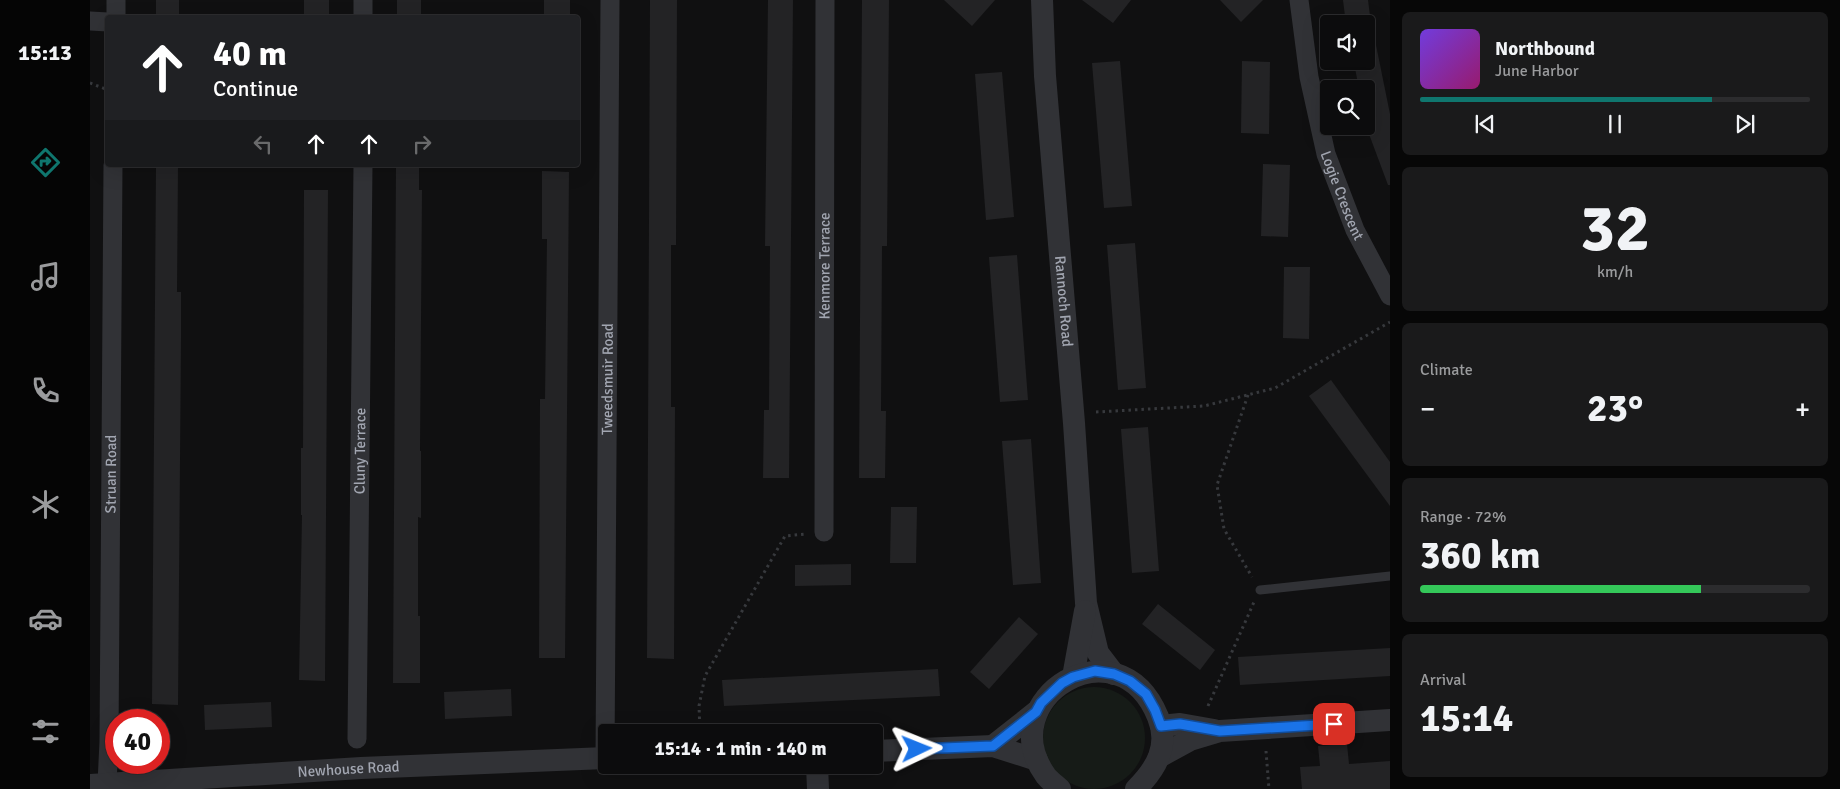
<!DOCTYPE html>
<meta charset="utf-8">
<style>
:root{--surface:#0c0c0d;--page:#1a1a1b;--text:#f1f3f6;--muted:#9a9b9d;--line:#2c2c2e;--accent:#0f766e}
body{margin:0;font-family:Signika,sans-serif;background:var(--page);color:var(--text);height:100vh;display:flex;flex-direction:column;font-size:19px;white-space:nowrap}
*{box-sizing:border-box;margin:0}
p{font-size:16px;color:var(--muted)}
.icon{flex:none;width:28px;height:28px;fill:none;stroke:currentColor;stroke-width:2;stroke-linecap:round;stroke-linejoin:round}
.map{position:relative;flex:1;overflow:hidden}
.sheet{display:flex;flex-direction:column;gap:12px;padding:12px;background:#070707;width:450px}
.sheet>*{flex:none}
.guide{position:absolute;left:15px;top:15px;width:475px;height:152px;border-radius:5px;box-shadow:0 5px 20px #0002,0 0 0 1px var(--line);background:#202124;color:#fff;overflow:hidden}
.tools{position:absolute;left:1230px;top:15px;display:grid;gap:10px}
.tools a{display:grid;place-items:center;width:55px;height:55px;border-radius:5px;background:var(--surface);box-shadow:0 5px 20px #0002,0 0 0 1px var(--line);font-size:25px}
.speed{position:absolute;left:15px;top:709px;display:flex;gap:10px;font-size:25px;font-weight:700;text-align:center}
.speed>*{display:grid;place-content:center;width:65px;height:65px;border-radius:50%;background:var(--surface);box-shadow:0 5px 20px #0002,0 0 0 1px var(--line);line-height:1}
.speed .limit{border:8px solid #d22;background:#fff;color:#111}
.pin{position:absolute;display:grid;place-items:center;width:42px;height:42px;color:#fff;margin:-21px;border-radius:10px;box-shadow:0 2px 8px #0006}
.me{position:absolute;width:55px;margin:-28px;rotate:88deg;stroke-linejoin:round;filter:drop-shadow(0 0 4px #0008)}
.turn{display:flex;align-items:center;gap:18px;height:105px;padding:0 25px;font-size:22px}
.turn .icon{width:65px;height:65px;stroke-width:2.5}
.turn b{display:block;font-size:35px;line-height:42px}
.lanes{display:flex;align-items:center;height:48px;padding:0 25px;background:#0003;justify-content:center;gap:25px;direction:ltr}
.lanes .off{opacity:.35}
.big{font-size:38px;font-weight:800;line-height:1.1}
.sheet .tile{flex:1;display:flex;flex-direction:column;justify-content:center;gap:8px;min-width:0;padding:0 18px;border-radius:8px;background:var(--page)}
.sheet .dial{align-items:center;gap:0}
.dial b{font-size:65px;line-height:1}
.song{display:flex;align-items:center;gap:15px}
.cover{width:60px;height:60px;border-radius:8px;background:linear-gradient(135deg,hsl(260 70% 55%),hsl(320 70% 35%))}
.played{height:5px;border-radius:2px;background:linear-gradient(90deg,var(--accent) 75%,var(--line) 75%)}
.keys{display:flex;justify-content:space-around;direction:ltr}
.heat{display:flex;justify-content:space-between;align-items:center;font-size:28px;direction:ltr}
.charge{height:8px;border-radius:4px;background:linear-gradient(90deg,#34c759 72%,var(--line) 0)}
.trip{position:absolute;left:508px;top:724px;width:285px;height:50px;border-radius:5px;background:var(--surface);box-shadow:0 5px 20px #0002,0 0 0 1px var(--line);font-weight:800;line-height:50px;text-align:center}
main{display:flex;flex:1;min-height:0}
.dock{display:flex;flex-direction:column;width:90px;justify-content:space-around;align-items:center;background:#050505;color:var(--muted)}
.dock .icon{width:35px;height:35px}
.dock .active{color:var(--accent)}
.dock b{font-size:22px;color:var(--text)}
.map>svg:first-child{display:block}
</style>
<main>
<nav class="dock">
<b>15:13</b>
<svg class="icon active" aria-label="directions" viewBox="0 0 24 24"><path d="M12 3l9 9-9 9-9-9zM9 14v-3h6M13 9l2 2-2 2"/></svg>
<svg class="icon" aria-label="music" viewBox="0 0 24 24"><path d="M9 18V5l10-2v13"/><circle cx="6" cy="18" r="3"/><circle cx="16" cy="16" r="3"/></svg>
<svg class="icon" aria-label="phone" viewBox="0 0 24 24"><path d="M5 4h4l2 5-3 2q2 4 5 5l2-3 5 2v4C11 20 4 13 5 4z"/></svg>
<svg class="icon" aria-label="climate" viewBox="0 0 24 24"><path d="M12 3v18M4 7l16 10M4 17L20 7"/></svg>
<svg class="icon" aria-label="car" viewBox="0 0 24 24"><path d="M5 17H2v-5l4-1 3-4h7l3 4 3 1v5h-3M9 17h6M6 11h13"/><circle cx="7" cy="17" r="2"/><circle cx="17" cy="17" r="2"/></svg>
<svg class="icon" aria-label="filters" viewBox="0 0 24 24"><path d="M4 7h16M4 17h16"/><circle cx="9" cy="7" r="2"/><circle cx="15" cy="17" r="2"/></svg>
</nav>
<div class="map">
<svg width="1300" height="789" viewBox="0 0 1300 789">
<rect width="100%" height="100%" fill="#101011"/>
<circle fill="#161b17" cx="1004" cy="738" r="51"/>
<g fill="#232325">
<rect x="66" y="0" width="23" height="18"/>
<rect x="214" y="0" width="25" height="18"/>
<rect x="307" y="0" width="24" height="18"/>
<rect x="454" y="0" width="26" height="18"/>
<polygon points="560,0 587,0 586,245 581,245 581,407 585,407 584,659 557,658"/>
<polygon points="678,0 703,0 699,478 673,478 674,410 679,410 680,246 675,246"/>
<polygon points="772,0 799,0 797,246 792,246 791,411 796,411 795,478 769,478"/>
<polygon points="854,0 905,0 882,26"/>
<polygon points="992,0 1041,0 1023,23"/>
<polygon points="1130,0 1173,0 1151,22"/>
<polygon points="1253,0 1278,0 1281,24 1256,24"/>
<polygon points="1285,40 1300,114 1300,185 1298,185 1276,126 1276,89 1269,89 1265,68 1276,66 1276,41"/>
<polygon points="1030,61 1042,206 1014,208 1002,63"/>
<polygon points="1152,61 1180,62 1179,134 1151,133"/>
<polygon points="912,72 924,217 896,220 885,74"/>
<polygon points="1173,164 1200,165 1198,237 1171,236"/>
<polygon points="306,165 329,165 329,190 332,190 330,451 331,451 331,518 328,517 328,616 330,616 330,683 303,683"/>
<polygon points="66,166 88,166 87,292 91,292 91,338 88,705 62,704"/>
<polygon points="452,171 479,172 475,658 449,658 450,399 455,399 457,239 452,239"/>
<polygon points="214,190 238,190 235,681 209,680 212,515 211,515 211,448 213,448"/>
<polygon points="1045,243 1056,388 1028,390 1017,245"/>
<polygon points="927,255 938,400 910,402 899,257"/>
<polygon points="1194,267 1220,267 1219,339 1193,338"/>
<polygon points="1241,380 1300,462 1300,506 1219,396"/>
<polygon points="1058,427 1069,571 1042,573 1031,429"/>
<polygon points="941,439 951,583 923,585 912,441"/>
<polygon points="801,507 827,507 826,563 800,563"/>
<polygon points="761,564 761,585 705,586 705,565"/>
<polygon points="1068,604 1125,650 1110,670 1052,624"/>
<polygon points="929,617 948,634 899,689 880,672"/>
<polygon points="1300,648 1300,676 1150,685 1148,657"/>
<polygon points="848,669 850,696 634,706 632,680"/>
<polygon points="421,689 422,716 355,719 354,692"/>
<polygon points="181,702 182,727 115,730 114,705"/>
<polygon points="1257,744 1259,764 1300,761 1300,789 1212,789 1210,767 1230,766 1228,746"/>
</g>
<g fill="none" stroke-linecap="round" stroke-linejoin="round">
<g stroke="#37393d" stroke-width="3" stroke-dasharray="2.5 4" stroke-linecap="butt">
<polyline points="0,83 18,90"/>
<polyline points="1158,395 1127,485 1134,529 1162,577"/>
<polyline points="1006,412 1114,406 1185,388 1300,322"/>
<polyline points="1118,706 1164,602"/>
<polyline points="610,732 609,706 615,676 695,536 716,534"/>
<polyline points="1176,751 1179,789"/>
</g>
<polyline stroke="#313236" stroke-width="9" points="1170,590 1300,576"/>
<g stroke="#313236" stroke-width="19">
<polyline points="26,0 26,18"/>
<polyline points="273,0 273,18"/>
<path id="s1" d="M1209,0L1219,77L1236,154L1265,230L1300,296"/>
<polyline points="0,21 18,22"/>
<path id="s2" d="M734,532L735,0"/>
<path id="s3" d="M267,739L273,165"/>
<path id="s4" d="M515,758L520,0"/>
<path id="s5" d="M17,784L19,741L23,165"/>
</g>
<g stroke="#313236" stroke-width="22">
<path id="s6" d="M952,0L955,76L984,423L996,603L1008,653L1024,674"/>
<polyline points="983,677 995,611"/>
<polyline points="1071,726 1090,724 1124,730"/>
<polyline points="903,746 946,712"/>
<polyline points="784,751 903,746 947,760"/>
<polyline points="1069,757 1100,740 1130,731 1300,720"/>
<polyline points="727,765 728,789"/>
<path id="s7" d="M0,785L271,768L516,758"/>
<path d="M970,789C966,785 960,781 956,776C900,699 1028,619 1068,717C1080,746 1066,769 1046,789"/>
</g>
</g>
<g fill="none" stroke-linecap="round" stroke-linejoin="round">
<g stroke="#114b97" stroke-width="12">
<polyline id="route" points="827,749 903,746 946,712 951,703 972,683 983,677 1005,671 1024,674 1040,681 1056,694 1065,710 1071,726 1090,724 1130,731 1244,724"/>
</g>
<use href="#route" stroke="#1a73e8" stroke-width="9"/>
</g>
<g text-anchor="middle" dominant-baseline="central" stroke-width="5" stroke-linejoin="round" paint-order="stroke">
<g font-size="15" fill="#a2a6b1" stroke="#0b0b0c">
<text stroke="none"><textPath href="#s1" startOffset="201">Logie Crescent</textPath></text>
<text stroke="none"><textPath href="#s2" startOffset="266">Kenmore Terrace</textPath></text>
<text stroke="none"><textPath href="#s6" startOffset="302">Rannoch Road</textPath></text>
<text stroke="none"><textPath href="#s4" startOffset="379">Tweedsmuir Road</textPath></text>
<text stroke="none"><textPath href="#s3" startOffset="288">Cluny Terrace</textPath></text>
<text stroke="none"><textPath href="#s5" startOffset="310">Struan Road</textPath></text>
<text stroke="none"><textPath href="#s7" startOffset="259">Newhouse Road</textPath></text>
</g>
</g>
</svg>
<div class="tools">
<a><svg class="icon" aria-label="sound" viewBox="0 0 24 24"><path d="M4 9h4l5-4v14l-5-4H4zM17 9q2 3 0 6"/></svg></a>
<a><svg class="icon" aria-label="search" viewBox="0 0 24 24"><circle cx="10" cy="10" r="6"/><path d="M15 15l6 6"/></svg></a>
</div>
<div class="speed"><div class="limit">40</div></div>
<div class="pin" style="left:1244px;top:724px;background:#d93025"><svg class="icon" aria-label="arrive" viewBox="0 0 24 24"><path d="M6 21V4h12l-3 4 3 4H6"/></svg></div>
<svg class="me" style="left:827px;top:749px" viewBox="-20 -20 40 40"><path d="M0-17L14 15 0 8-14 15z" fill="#1a73e8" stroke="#fff" stroke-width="4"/></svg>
<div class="trip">15:14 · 1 min · 140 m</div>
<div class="guide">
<div class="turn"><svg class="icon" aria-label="ahead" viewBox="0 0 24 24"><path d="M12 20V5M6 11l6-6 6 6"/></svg><div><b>40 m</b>Continue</div></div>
<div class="lanes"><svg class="icon off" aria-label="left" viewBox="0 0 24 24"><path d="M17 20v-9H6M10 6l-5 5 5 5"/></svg><svg class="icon" aria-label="ahead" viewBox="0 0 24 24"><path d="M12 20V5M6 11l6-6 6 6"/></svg><svg class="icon" aria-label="ahead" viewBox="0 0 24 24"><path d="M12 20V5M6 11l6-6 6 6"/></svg><svg class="icon off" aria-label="right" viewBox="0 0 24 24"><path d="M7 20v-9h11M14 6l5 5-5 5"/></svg></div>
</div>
</div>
<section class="sheet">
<div class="tile">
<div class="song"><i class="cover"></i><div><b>Northbound</b><p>June Harbor</p></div></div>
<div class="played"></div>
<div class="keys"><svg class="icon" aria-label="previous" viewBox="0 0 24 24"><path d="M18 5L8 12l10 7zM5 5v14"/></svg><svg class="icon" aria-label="pause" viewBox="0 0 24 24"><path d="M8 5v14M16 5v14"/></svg><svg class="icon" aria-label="next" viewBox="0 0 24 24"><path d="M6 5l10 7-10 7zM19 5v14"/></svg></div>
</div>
<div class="tile dial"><b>32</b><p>km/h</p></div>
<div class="tile"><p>Climate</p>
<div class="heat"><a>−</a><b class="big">23°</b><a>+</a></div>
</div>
<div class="tile"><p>Range · 72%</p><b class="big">360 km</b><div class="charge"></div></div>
<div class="tile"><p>Arrival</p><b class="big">15:14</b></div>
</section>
</main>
